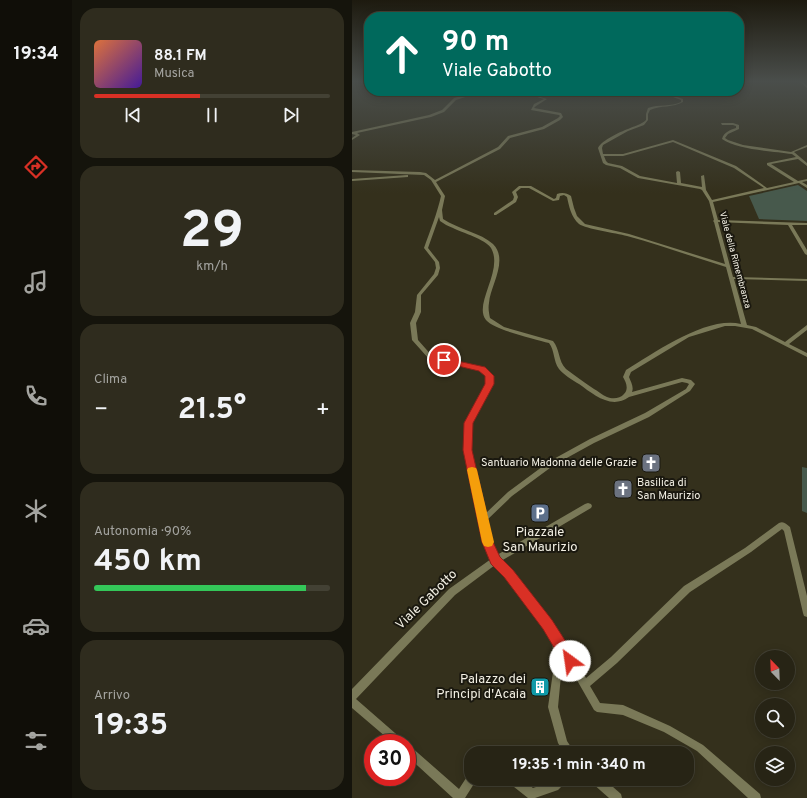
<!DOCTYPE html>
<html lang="it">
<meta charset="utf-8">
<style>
:root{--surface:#272415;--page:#2f2c1e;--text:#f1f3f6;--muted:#a4a4a0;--line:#434134;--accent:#d93025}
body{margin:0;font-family:Overpass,sans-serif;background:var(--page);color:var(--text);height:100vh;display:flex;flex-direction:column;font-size:15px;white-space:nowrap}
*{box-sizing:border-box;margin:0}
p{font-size:13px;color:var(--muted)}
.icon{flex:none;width:22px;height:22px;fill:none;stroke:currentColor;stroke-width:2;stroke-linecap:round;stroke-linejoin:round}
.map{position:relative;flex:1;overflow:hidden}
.side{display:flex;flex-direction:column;gap:8px;padding:8px;background:#15140c;width:280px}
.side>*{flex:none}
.banner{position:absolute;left:12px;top:12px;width:380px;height:84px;border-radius:16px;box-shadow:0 2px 10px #0003,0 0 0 1px var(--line);background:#00695c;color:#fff;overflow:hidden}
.needle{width:26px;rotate:337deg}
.controls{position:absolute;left:403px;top:650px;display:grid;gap:8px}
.controls a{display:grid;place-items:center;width:40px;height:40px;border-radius:50%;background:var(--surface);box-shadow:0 2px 10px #0003,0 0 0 1px var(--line);font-size:20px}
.speed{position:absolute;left:12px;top:734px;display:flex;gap:8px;font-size:20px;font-weight:700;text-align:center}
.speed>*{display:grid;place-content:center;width:52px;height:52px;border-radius:50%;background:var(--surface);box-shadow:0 2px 10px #0003,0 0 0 1px var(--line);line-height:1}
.speed .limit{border:6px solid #d22;background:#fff;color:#111}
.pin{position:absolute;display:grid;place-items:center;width:34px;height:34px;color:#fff;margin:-17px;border:2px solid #fff;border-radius:50%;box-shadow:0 1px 4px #0007}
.me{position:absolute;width:44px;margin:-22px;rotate:329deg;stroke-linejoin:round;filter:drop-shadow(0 0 3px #0008)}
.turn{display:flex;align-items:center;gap:14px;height:84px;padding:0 12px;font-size:18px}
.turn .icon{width:52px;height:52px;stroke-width:2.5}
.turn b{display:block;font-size:28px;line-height:34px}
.big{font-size:30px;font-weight:700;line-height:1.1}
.side .widget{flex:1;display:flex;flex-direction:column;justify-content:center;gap:6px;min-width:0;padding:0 14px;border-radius:16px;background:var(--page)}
.side .dial{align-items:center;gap:0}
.dial b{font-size:52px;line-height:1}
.song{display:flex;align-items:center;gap:12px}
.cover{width:48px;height:48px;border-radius:6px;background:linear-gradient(135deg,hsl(20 70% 55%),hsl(260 70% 35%))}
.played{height:4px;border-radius:2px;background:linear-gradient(90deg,var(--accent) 45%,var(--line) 45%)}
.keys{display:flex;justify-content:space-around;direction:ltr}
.heat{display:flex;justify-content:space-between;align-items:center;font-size:22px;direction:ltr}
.charge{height:6px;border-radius:3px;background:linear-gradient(90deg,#34c759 90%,var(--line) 0)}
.trip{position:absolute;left:112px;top:746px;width:230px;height:40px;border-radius:16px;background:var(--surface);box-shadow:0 2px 10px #0003,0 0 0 1px var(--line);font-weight:700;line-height:40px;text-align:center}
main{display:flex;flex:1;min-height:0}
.tabs{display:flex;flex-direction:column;width:72px;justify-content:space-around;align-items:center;background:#100e08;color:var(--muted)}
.tabs .icon{width:28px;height:28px}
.tabs .on{color:var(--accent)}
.tabs b{font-size:18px;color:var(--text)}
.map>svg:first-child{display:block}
</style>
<main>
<nav class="tabs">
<b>19:34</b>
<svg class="icon on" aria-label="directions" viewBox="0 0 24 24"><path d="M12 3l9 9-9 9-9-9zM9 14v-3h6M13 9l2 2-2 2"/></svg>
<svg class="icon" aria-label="music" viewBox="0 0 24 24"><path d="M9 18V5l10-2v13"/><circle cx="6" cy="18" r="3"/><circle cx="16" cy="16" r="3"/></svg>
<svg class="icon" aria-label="phone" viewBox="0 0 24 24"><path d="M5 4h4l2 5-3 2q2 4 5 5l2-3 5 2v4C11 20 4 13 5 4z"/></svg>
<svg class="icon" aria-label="climate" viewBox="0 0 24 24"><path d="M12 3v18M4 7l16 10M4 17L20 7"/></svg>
<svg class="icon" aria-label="car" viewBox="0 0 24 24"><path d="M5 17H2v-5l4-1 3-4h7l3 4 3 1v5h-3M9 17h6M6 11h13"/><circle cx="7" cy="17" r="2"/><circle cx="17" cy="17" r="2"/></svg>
<svg class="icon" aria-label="filters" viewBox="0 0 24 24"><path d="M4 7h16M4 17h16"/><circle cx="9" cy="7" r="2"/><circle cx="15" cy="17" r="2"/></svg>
</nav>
<section class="side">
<div class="widget">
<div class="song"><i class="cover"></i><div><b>88.1 FM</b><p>Musica</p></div></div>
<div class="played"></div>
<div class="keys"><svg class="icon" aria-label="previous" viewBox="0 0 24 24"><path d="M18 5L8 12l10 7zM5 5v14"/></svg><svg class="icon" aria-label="pause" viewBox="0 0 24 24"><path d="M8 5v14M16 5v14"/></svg><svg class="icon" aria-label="next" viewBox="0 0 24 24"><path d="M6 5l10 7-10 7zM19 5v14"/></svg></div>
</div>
<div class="widget dial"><b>29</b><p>km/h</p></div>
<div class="widget"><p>Clima</p>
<div class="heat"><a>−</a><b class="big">21.5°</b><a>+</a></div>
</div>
<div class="widget"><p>Autonomia · 90%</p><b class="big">450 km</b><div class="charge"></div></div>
<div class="widget"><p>Arrivo</p><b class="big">19:35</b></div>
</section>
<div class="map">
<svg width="455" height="798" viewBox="0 0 455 798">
<rect width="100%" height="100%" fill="#34301c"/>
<g fill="#47594c">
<polygon points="446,185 455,191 455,221 407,219 397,196"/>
<polygon points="450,467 455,468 455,513 450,511"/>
</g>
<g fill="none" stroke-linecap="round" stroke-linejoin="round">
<g fill="#7a7958" fill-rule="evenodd">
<polygon points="447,81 450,81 455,86 455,88"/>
<polygon points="128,91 132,91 104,100 92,112 79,117 5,133 8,135 0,140 0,138 4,135 0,134 0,132 77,115 90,110 102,98"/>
<path d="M180,91H183L178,94L195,99L184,106L182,108L209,113L211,117L208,120L192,129L158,138L148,149L84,182L93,196L90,210L91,219C106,229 129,233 141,244C157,260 138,286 137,303C136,308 137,313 138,318L152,327L201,341C208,349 206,361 214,369C223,376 232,382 242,389C246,391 250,395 255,397C260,399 268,399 272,394C277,389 274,382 271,377L274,370C304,352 354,316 389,324L374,267C341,257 308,245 275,236C264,233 234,229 227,224C219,217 217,206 215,197L212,195L208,196L207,200L201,201L177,188H169L164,192L166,197L164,202L144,215H142V213L161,200L162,197L160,192L167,186H179L202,199L204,198L205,194C210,192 215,193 219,196L222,208L225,216L233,224L277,234L373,264L362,222L361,221L362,220L357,201L350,190L348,189L286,178L268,168L254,165L251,163L246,148C250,140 268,132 276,129C282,126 289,125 294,120V114L296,108C307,104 319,107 329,102V100L305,91H308L331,99V102C321,108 309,105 298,110L296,114V120L292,125L276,131L251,145L250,148L251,154H271L321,140L384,166L415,188L442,182L415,165V163L444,157L440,154C421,151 385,150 370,139C372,132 378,130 384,128V126L381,125H370L369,123H381L387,125V129L376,134L373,138L376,140L391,145L439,152L455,145V147L442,152L455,163V166L446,159L419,164L446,181L455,179V181L450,182L455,185V188L447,183L361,202L366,220L455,223V225H440L455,250V255L453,254L436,225L366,222L381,277L455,279V281L382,279L395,325L404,327L433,342L455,325V330L437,344L455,353V357L400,329L383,326H373L337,337L279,372L277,377C279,382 282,387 280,392L330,378L339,380L343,384L338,391L297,417L242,443L202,465L160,496L134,521L137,531L145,555L233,504L236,503L239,504L240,506L239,508L149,561C182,596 209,636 234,678L259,657L332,586L393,548L427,523C432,521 434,524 438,527L455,596V617L452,616L451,613L432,531L430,529L399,552L338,592L265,663L238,686L248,703L271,705L318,726L351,745L408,794L409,798H396L345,751L312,732L271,715L245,712L242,710L210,654V665L206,707L215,741L223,753H212L206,743L196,707L202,665L200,639L170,596L143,565L103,595L4,699L51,740L53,743H41L0,708V689L97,589L139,559L129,531L112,450L114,423L135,384V377L128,370L77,359L60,340L58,323L63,312L65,295L82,274L84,268L83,262L72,248C78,231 85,214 89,196L79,180L72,175L0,172V170L68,172L74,173L83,180L146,147L156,136L190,127L206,118L208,116L207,115L179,110L182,104L192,99L175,94ZM321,142L382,168L412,188L360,200L354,190L352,175L349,176L350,187L329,183L328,172L326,171L324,172L325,183L288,176L270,166L256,163L254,161L252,156H271ZM87,217L88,221C92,224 96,226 101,228C111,233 133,239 139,248C152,270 121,304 134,320C142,330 183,339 197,343C203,351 201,361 207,369C212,375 220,380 227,384C241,394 259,410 277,397L330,382L335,383L337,384L334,389L293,413L238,439L198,461L156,492L133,514L118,450L120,423L141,384V376L132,368L81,357L66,340L64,323L69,312V295L86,275L88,268L87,262L76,248Z"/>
<polygon points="55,175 56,175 56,177 0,181 0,179"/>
<polygon points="55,744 58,746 107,789 116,775 119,774 119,779 125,779 113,798 101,798 55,756"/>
<polygon points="156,779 169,779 181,788 199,782 202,779 214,779 213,783 206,790 183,798 176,798 157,783"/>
<polygon points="239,779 252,779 269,794 270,798 257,798 240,783"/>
</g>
</g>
<linearGradient id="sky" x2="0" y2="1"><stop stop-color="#1d1a0f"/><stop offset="0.42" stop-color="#4a4e4b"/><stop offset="1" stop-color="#4a4e4b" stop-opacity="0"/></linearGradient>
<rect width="455" height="193" fill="url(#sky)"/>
<polygon fill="#d93025" stroke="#8d1f18" points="92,358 133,367 142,376 142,384 121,423 120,450 141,542 148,557 161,570 200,620 223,656 225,661 223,666 218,668 213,666 191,629 152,577 139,564 130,542 111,450 112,423 133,384 133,376 127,371 89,362 88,360"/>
<polygon fill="#f59e0b" points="120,467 124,468 125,470 142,542 140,546 136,547 132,546 130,542 115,470 116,468"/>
<defs>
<g id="church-square" transform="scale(1)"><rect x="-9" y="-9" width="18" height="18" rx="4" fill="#6b7280" stroke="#1a180f"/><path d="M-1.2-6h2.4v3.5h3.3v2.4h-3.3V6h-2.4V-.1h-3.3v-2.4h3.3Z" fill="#fff"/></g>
<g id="parking-square" transform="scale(1)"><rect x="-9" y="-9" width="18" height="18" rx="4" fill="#5c6f8a" stroke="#1a180f"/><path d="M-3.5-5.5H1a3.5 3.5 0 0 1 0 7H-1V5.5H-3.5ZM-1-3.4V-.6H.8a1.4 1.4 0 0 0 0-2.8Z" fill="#fff"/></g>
<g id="building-square" transform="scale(1)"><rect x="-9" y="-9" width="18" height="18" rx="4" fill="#0f9aa8" stroke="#1a180f"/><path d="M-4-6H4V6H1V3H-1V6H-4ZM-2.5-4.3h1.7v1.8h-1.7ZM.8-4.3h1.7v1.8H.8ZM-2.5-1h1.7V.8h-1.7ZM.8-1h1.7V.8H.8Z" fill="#fff"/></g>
</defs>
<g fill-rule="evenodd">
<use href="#church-square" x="299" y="463"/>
<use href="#church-square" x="271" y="489"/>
<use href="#parking-square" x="188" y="513"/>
<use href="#building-square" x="188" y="687"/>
</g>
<g text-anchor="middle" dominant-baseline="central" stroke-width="4" stroke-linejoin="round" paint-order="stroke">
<g font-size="9" fill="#f3f0e4" stroke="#1a180f">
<text transform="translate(383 260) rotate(75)">Viale della Rimembranza</text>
</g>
<g font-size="11" fill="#f3f0e4" stroke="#1a180f" text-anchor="end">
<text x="285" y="463">Santuario Madonna delle Grazie</text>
<text x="285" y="483" text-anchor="start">Basilica di<tspan x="285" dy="13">San Maurizio</tspan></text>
</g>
<g font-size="13" fill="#f3f0e4" stroke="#1a180f">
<text x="188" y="533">Piazzale<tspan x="188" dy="15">San Maurizio</tspan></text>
<text x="174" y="680" text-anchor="end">Palazzo dei<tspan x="174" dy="15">Principi d'Acaia</tspan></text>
</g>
<g font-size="13" fill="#f3f0e4" stroke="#1a180f">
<text transform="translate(75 600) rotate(-44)">Viale Gabotto</text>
</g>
</g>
</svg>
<div class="controls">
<a><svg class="needle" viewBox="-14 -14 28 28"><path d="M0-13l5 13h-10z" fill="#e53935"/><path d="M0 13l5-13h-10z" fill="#a4a4a0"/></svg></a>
<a><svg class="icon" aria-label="search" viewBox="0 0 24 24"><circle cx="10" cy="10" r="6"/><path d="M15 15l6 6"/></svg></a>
<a><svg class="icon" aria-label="layers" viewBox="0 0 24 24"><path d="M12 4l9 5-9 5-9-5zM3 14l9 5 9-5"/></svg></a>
</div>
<div class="speed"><div class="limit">30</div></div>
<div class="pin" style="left:92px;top:360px;background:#d93025"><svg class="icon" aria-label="arrive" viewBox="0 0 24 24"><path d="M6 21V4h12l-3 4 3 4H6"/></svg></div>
<svg class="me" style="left:218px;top:661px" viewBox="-20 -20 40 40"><circle r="19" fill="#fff"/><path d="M0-13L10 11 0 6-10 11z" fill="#d93025"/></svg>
<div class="trip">19:35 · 1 min · 340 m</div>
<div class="banner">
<div class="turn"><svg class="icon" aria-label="ahead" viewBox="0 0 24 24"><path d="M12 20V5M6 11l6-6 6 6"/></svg><div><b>90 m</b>Viale Gabotto</div></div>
</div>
</div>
</main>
